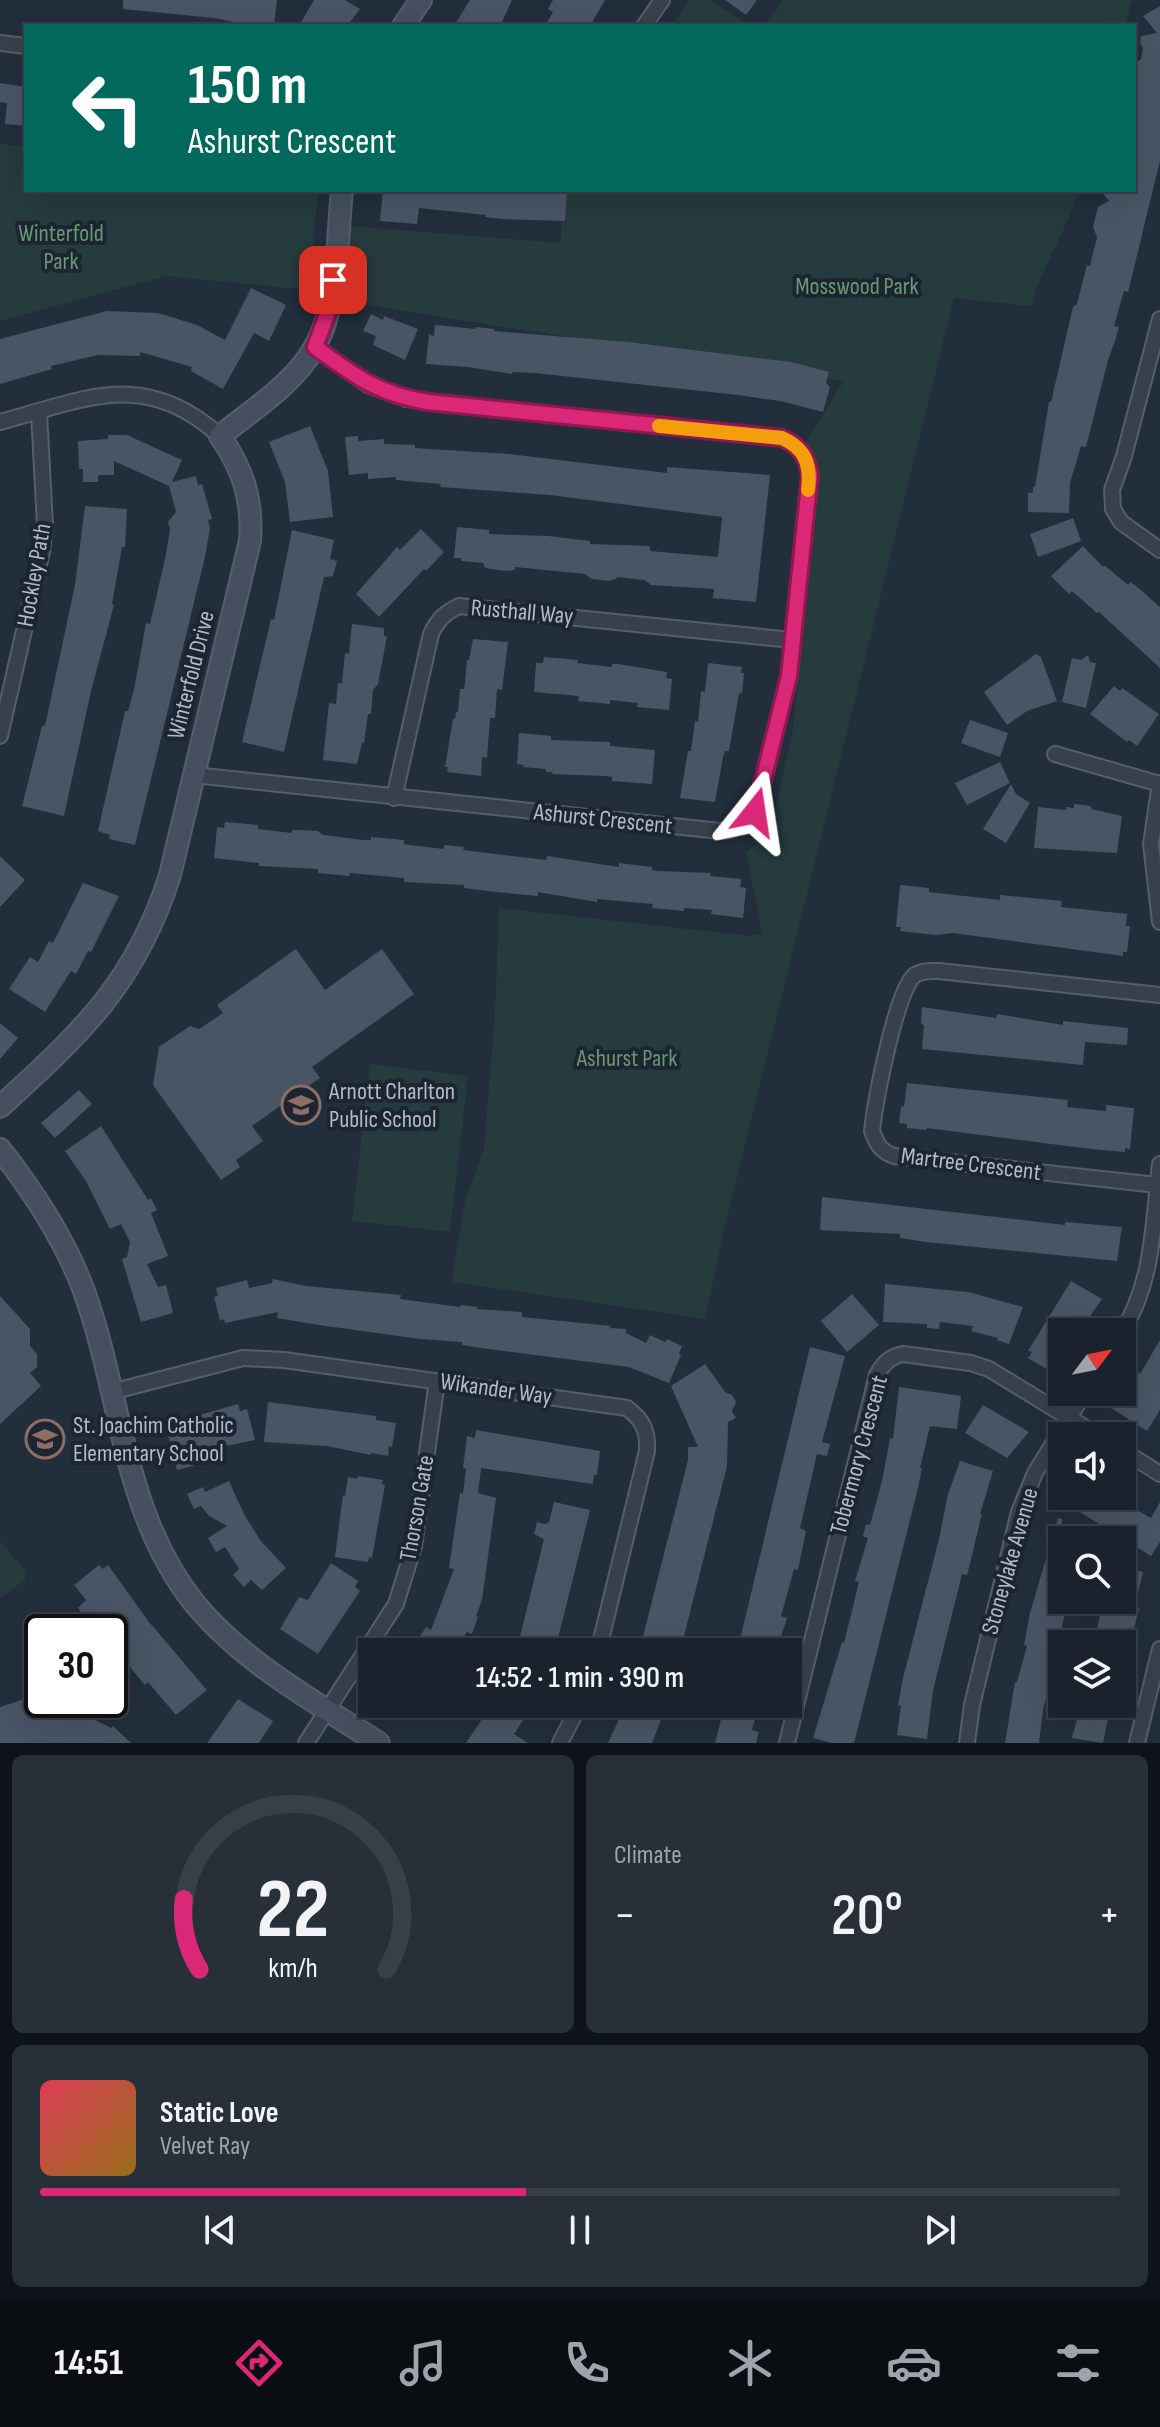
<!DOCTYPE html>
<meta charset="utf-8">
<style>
:root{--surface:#1a222d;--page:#272f39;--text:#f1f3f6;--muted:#9fa4aa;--line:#383f49;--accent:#db2777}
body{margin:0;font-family:"Sofia Sans Condensed",sans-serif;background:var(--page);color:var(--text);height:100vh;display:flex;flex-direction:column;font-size:30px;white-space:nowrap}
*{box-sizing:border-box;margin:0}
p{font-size:26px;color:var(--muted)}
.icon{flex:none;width:44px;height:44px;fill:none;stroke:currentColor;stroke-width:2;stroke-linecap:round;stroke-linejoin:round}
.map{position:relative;height:1743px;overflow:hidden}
.details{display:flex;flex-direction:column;gap:12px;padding:12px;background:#0e1319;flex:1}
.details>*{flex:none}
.top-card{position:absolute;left:24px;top:24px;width:1112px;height:168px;border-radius:0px;box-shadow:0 8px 32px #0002,0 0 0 2px var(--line);background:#00695c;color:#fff;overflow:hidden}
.needle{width:52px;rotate:58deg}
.controls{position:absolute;left:1048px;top:1318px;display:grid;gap:16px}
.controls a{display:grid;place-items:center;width:88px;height:88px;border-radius:0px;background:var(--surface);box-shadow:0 8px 32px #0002,0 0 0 2px var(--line);font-size:40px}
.speed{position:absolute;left:24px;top:1614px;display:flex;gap:16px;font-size:40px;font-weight:700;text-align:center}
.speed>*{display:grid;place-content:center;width:104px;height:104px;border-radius:50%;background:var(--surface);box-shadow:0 8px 32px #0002,0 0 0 2px var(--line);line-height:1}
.speed .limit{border:4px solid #111;border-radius:12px;background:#fff;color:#111}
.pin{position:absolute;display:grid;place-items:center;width:68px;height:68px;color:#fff;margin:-34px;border-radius:16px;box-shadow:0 4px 12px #0006}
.me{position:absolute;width:88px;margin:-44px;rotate:15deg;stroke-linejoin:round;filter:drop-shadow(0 0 6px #0008)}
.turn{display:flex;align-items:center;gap:28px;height:168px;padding:0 32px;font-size:36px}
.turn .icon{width:104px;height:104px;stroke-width:2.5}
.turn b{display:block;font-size:56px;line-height:68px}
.big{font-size:60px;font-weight:600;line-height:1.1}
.details .widget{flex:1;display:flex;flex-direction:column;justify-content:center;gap:12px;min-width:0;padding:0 28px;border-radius:12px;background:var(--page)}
.details .dial{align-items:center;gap:0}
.dial svg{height:208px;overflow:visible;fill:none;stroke:var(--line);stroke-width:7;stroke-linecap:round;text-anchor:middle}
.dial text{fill:var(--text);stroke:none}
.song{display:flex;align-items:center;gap:24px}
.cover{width:96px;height:96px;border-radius:12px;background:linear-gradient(135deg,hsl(350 70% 55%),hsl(40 70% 35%))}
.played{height:8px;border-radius:4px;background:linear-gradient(90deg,var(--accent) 45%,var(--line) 45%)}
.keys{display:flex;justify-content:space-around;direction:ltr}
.heat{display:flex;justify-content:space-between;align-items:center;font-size:44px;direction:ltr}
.details .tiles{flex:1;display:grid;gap:12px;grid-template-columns:1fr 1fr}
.widget:last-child{grid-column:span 2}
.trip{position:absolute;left:358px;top:1638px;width:444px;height:80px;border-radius:0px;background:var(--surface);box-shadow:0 8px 32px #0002,0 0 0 2px var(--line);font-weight:600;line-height:80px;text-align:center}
.tabs{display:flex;height:128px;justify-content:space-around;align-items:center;background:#0a0e12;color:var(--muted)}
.tabs .icon{width:56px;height:56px}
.tabs .on{color:var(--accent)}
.tabs b{font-size:36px;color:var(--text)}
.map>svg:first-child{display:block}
</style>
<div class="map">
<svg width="1160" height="1743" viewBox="0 0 1160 1743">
<rect width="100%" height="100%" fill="#232e3c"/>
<g fill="#253b3d">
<polygon points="690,0 711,0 751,26 671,26"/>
<polygon points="783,0 1132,0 1125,26 763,26"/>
<polygon points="0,144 26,146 26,190 318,191 309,290 166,276 0,321"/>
<path d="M562,190H1079C1067,231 1042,265 1031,306L954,298L724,1230L705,1319L460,1283L451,1285L465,1201L484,1149L495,1013L499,908L751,936L762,933L746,852L770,834L793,729L817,480L806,442L844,381L340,301L350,226L561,243Z"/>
<polygon points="370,1064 468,1076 450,1232 352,1221"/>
<polygon points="0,1541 25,1570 25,1580 0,1598"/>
</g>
<g fill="#495565">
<polygon points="123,0 277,0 274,26 234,26 234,22 214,18 123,9"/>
<polygon points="314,0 345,0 360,9 347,26 299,26"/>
<polygon points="470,0 512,0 500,26 454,26"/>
<polygon points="553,0 605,0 590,26 545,26 553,12 548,9"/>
<polygon points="725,0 757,0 746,15"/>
<polygon points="1160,6 1160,161 1128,292 1124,291 1114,326 1119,327 1115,341 1108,360 1086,447 1081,446 1070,483 1069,513 1028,512 1028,493 1033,493 1033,487 1035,487 1049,402 1051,402 1073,307 1077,304 1087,265 1090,266 1097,237 1093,227 1098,207 1109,201 1100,190 1134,190 1134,64 1141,59 1143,48 1140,43 1141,36 1157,33 1143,16"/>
<polygon points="0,83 26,87 26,126 5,124 7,103 0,102"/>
<polygon points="383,190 567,190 565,221 503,219 485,217 486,215 419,208 417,224 380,221"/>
<polygon points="251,288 286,305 269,341 254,333 223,389 191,371 192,367 140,352 140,356 98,355 51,366 52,369 0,384 0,339 107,311 158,313 197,325 225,340"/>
<polygon points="371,314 383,320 384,316 418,329 405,360 373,345 376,336 363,331"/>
<polygon points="435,325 476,329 476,327 494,329 494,331 628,342 791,362 829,372 826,383 830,387 823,412 780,401 738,395 535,373 512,372 512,374 468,367 426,364 429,334 434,336"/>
<polygon points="310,426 328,471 333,517 290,522 285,482 269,442"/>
<polygon points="108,435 127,435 182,460 172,482 196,476 198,485 202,484 212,519 208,520 210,528 205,557 135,845 109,839 110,835 98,831 125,711 128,711 134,690 146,623 150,624 165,559 170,530 168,522 176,512 169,486 114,461 114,475 98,475 98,482 83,482 83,469 79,469 78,441 108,439"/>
<polygon points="358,436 358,441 384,439 384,444 415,445 415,448 509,454 667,473 667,467 770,475 756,602 713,598 714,589 651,585 645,580 617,577 616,579 609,581 592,579 585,574 515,567 515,570 508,571 490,569 484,567 484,563 461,561 461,558 454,558 457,527 489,530 489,534 548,536 590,541 590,544 650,546 650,551 718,557 722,517 550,495 440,487 441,484 396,480 396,477 368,479 368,473 349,475 345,437"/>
<polygon points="85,506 127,509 125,547 122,547 112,604 114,605 91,691 64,816 22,806 42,726 45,726 75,585"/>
<polygon points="1073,518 1081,541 1038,557 1030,534"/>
<polygon points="421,529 444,552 426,571 424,569 379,617 356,594 397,547 400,550"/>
<polygon points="292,530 334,540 330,559 337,561 333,576 324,577 284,752 242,742 271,619 274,620"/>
<polygon points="1083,546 1103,567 1104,565 1128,585 1130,582 1136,586 1160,607 1160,668 1099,612 1097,613 1072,591 1069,594 1051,576"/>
<polygon points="352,624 384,628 384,636 387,636 378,684 373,690 371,714 368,714 364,743 362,743 357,764 323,760 329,703 336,704 338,683 342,683 345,653 349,654"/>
<polygon points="473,639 508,642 502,690 497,689 495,718 490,718 487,758 482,757 481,776 447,772 448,767 445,767 453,719 455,719 456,712 458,712 460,689 464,689 465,683 467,660 469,660"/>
<polygon points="1036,654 1041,657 1057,701 1027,711 1007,725 984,692"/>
<polygon points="1088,655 1090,662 1096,663 1086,708 1062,702 1072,658 1081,660"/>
<polygon points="544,657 578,660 577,663 612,667 612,664 618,664 667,672 666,678 672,679 669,710 637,707 638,703 610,700 610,704 578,701 579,696 534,692 536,663 543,663"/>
<polygon points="708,663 742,667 741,673 744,673 742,694 739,693 729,751 725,751 723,757 715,802 680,798 688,751 691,751 695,721 698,722 701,691 705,692"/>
<polygon points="1114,686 1120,691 1122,688 1159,714 1137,746 1129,740 1127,742 1090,714"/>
<polygon points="970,720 1008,733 1000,757 961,743"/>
<polygon points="519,733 551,736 551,740 610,742 610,746 655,750 652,784 612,781 612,777 605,776 552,774 553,772 546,772 546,769 523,767 524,765 517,764"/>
<polygon points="1000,762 1010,783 967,805 955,783"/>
<polygon points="1011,784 1016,794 1030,803 1006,843 983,829"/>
<polygon points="1074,804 1091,806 1091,809 1122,816 1117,853 1034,848 1038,807 1066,810 1066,807 1074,808"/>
<polygon points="225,822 258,825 258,829 292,833 292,830 299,830 318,831 323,835 364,840 371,840 371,837 404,840 404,844 410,845 444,849 444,845 464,847 463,850 546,860 547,856 619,867 619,863 652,867 652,870 658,871 711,873 710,876 741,879 740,887 746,888 743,918 711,914 712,910 684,908 684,911 652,908 653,904 597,899 597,902 538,892 538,896 496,892 464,888 464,885 404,882 404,878 350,873 349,876 318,873 318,869 259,866 259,863 214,858 217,827 224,828"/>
<polygon points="0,856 25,880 0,907"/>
<polygon points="83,883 119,896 91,952 88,951 76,974 71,971 45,1012 9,989 30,957 38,962 49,941 53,943"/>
<polygon points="900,885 929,888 929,892 1000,900 1000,895 1062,901 1061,907 1127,914 1126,926 1130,926 1127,952 1123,952 1123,956 953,933 936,935 900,931 901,927 896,927"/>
<polygon points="296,949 325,990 382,949 414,994 312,1067 320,1078 252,1126 263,1141 236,1160 240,1167 221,1180 153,1085 159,1047 190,1026 199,1029 223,1013 217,1005"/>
<polygon points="922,1007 996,1018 997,1014 1063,1025 1063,1021 1128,1028 1127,1045 1085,1042 1083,1065 922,1049 924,1025 921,1024"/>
<polygon points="0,1023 18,1038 0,1059"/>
<polygon points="907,1083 1068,1100 1067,1107 1106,1111 1106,1105 1134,1108 1130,1149 1125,1148 1125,1152 1091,1149 927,1128 926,1130 907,1128 907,1124 899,1123 901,1106 904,1107"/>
<polygon points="79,1090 92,1104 55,1138 41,1123"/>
<polygon points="101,1126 148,1200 151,1198 157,1210 151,1213 168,1256 147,1264 158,1287 166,1285 173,1313 141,1322 122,1259 127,1257 130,1242 121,1224 110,1229 86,1181 65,1151"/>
<polygon points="822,1197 1065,1225 1065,1222 1122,1227 1117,1261 926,1242 900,1238 900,1234 820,1230"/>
<polygon points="273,1279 306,1286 401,1295 400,1299 460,1307 461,1305 477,1307 477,1309 522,1312 522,1317 611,1326 610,1328 626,1329 626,1333 646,1343 650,1335 665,1342 667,1339 682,1346 679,1354 681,1355 669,1383 629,1367 474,1347 462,1345 462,1342 420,1339 312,1324 277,1318 278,1312 225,1323 224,1319 220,1321 214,1297 218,1296 216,1288 247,1280 249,1288 272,1283"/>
<polygon points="1071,1281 1102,1299 1079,1332 1062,1332 1062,1361 1059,1365 1062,1378 1028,1358 1032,1352 1028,1351"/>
<polygon points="885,1284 968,1292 1023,1307 1009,1344 997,1340 998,1338 971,1331 973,1326 940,1322 939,1329 927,1328 927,1324 883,1322"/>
<polygon points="852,1294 879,1325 847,1352 821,1321"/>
<polygon points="0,1296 30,1329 30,1346 37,1354 37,1367 30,1373 41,1386 0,1424"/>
<polygon points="1160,1340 1160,1410 1147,1431 1108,1406 1122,1404 1135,1387 1129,1383 1137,1371 1140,1374"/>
<polygon points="810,1347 845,1356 822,1442 830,1444 827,1456 817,1454 800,1528 806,1531 798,1570 794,1569 781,1616 787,1618 776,1652 737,1652"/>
<polygon points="705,1364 725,1392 732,1395 736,1402 732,1411 736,1418 728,1422 727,1466 680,1652 639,1652 688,1460 688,1447 698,1447 671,1386"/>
<polygon points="899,1387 961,1396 957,1429 930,1426 920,1468 922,1468 918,1488 854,1743 832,1743 813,1738 842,1642 844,1643 859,1582 855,1581 868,1538 863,1536 866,1524 870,1525 882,1481 890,1438 893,1439"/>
<polygon points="268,1402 376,1416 376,1420 396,1423 392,1447 389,1446 388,1456 371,1453 371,1455 327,1446 264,1442"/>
<polygon points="238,1404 240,1411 247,1409 255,1440 211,1449 212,1452 191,1458 193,1466 177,1470 167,1431 174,1429 172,1423"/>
<polygon points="983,1405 1029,1432 1007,1458 965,1433"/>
<polygon points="476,1430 600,1451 597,1475 594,1475 593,1484 481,1468 478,1493 496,1498 482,1600 476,1616 478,1617 472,1634 467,1632 454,1652 410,1652 426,1627 431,1630 454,1569 449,1568 460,1493 463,1494 466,1469 463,1468 467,1436 475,1438"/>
<polygon points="960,1461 993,1471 980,1514 982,1514 967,1575 962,1574 933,1690 927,1739 897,1735 901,1706 898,1705 903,1678 939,1539 948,1494"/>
<polygon points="358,1476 383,1480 382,1484 385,1485 372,1558 369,1557 368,1562 335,1557 343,1495 345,1496 348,1477 357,1479"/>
<polygon points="229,1481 244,1514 260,1540 286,1568 262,1590 251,1580 244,1587 233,1575 239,1569 225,1547 216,1552 208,1538 227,1526 209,1516 201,1506 194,1509 187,1494 203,1487 205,1492"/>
<polygon points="1054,1496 1112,1496 1151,1518 1160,1502 1160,1542 1151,1556"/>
<polygon points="554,1502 590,1510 555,1650 536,1652 518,1645 544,1539 534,1534 537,1522 545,1524 549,1522"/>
<polygon points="1058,1518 1062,1519 1062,1600 1070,1600 1063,1621 1057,1657 1043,1710 1039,1743 1005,1743 1015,1682 1017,1682 1027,1646 1024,1645 1030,1613"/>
<polygon points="331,1563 358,1581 355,1587 360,1591 318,1654 280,1629 299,1597 308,1600"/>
<polygon points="99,1565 103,1569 108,1565 149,1622 207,1690 176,1715 148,1682 145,1685 134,1672 123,1657 127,1654 110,1632 104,1632 92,1617 87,1621 78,1608 86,1600 74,1585"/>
<polygon points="1122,1568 1143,1572 1136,1601 1139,1609 1130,1644 1094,1644 1103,1600 1122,1600"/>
<polygon points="38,1688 40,1700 81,1700 78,1711 111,1728 113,1726 131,1743 0,1743 0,1707 24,1699 23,1689"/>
<polygon points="238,1699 273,1721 259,1743 207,1743"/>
<polygon points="492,1704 534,1704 514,1734 528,1743 466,1743"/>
<polygon points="626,1704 667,1704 652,1743 608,1743"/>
<polygon points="725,1704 754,1704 753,1710 757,1711 752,1730 759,1732 756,1743 715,1743"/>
<polygon points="1081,1704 1111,1704 1103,1743 1072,1738"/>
</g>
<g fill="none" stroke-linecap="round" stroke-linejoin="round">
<g stroke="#555e6a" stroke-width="18">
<g id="street">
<polyline points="644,26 662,0"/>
<polyline points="0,43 26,46"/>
<polyline points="1160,319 1124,456 1112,490 1113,509 1121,522 1160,550"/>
<path d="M0,422C86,399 144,368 220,436"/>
<polyline points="0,736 42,552 45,526 39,412"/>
<polyline points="1055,754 1160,784"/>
<path d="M194,775L720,831L731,830L749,821L759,801L789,676L810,475C807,456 800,446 782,438L406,399L368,385L315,347"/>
<polyline points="1160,783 1151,844 1160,922"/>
<path d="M394,798L431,634C438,619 445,613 459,606L792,640"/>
<path d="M1157,1185L894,1156C880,1151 877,1144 872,1131C875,1103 896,989 915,975C923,970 931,971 939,971L1160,995"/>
<path d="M1122,1332C1154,1281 1153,1222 1160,1164"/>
<path d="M111,1392L243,1358L284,1360L627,1408C643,1420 648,1431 647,1451L598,1652"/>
<polyline points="1122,1450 1160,1474"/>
<polyline points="306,1743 396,1604 414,1546 437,1381"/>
<polyline points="560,1743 580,1704"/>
<path d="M787,1743L877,1375C884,1362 890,1357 903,1354L971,1363L989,1369L1099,1436"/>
<polyline points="967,1743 972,1705 1019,1512 1035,1473 1085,1392"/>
<polyline points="1137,1743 1160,1649"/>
</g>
</g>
<g stroke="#555e6a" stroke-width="24">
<g id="secondary">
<polyline points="403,26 421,0"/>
<path d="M0,1107C81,1033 136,983 170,875L250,541C253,500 243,469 220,436C252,410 294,384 314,348C339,306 337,238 342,190"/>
<path d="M0,1149C33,1191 65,1240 84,1291C122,1396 122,1513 195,1604C244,1663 315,1702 379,1743"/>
</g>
</g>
<use href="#street" stroke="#37404c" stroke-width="14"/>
<use href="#secondary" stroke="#454f5f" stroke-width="20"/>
</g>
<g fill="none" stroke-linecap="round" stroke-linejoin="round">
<g stroke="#8e194d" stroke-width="20">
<path id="route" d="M333,280L329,309L315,347C355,376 377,394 428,402L782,438C800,446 807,456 810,475L789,676L755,812"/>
</g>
<use href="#route" stroke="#db2777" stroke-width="14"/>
<path stroke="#f59e0b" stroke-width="14" d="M659,426L782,438C806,449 811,465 808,490"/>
</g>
<defs>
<g id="school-ring" transform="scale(2)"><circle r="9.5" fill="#1c2531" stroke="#8d6e63" stroke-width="1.5"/><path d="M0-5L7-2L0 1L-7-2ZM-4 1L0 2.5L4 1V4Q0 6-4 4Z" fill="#8d6e63"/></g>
</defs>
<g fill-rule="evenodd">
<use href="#school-ring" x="301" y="1105"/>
<use href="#school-ring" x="45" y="1439"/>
</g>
<g text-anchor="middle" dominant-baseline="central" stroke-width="8" stroke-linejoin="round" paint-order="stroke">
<g font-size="24" fill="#699873" stroke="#1c2531">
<text x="61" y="233">Winterfold<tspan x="61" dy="28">Park</tspan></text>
<text x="857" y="286">Mosswood Park</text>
<text x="627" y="1058">Ashurst Park</text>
</g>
<g font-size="24" fill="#b2bbc8" stroke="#1c2531">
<text transform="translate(34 575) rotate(-80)">Hockley Path</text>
<text transform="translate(522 612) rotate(5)">Rusthall Way</text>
<text transform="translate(191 675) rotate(-76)">Winterfold Drive</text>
<text transform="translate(603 819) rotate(6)">Ashurst Crescent</text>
<text transform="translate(971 1164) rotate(7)">Martree Crescent</text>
<text transform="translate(496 1389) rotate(8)">Wikander Way</text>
<text transform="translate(859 1455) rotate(-75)">Tobermory Crescent</text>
<text transform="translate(417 1508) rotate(-80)">Thorson Gate</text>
<text transform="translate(1010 1561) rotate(-74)">Stoneylake Avenue</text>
</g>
<g font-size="24" fill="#b2bbc8" stroke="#1c2531" text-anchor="start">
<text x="329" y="1091">Arnott Charlton<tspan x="329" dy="28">Public School</tspan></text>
<text x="73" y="1425">St. Joachim Catholic<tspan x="73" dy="28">Elementary School</tspan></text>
</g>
</g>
</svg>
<div class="controls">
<a><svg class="needle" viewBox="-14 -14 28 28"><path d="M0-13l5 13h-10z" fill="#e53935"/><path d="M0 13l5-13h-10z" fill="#9fa4aa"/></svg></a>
<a><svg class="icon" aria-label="sound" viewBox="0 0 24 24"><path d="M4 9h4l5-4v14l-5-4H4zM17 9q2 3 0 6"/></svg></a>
<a><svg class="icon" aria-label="search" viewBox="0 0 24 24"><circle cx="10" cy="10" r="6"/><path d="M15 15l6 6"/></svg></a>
<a><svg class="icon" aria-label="layers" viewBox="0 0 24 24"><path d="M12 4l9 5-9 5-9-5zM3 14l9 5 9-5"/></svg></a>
</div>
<div class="speed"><div class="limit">30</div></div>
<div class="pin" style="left:333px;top:280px;background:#d93025"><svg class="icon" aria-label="arrive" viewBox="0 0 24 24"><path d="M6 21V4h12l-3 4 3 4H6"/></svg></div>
<svg class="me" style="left:755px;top:812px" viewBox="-20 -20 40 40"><path d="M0-17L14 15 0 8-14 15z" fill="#db2777" stroke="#fff" stroke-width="4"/></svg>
<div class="trip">14:52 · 1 min · 390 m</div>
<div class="top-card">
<div class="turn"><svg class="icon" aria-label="left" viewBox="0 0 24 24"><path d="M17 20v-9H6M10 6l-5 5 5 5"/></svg><div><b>150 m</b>Ashurst Crescent</div></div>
</div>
</div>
<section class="details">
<div class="tiles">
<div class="widget dial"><svg viewBox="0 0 100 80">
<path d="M14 69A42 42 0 1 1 86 69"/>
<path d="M14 69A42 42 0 0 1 8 42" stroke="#db2777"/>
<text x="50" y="56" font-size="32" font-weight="700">22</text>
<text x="50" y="72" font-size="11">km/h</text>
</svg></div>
<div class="widget"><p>Climate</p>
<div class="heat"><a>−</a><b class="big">20°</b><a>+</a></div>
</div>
<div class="widget">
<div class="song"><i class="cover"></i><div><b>Static Love</b><p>Velvet Ray</p></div></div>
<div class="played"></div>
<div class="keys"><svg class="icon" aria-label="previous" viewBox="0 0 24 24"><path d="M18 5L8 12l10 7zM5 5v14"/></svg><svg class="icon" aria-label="pause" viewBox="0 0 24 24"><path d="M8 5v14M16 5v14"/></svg><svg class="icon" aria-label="next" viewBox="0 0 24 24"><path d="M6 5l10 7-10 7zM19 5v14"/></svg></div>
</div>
</div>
</section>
<nav class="tabs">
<b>14:51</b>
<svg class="icon on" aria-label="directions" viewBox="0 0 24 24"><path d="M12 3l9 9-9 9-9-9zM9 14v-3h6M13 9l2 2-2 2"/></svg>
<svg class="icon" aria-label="music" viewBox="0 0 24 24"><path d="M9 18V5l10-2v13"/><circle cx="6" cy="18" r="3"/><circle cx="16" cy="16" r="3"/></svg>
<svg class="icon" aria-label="phone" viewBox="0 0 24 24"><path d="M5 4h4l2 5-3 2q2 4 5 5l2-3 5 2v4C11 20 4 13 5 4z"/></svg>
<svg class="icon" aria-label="climate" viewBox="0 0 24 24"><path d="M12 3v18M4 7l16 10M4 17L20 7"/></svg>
<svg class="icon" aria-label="car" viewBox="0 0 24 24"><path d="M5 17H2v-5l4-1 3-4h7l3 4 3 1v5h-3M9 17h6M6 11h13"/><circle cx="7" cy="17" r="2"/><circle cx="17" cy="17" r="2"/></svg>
<svg class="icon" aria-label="filters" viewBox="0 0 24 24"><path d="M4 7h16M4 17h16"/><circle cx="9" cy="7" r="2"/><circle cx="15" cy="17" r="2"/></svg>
</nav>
